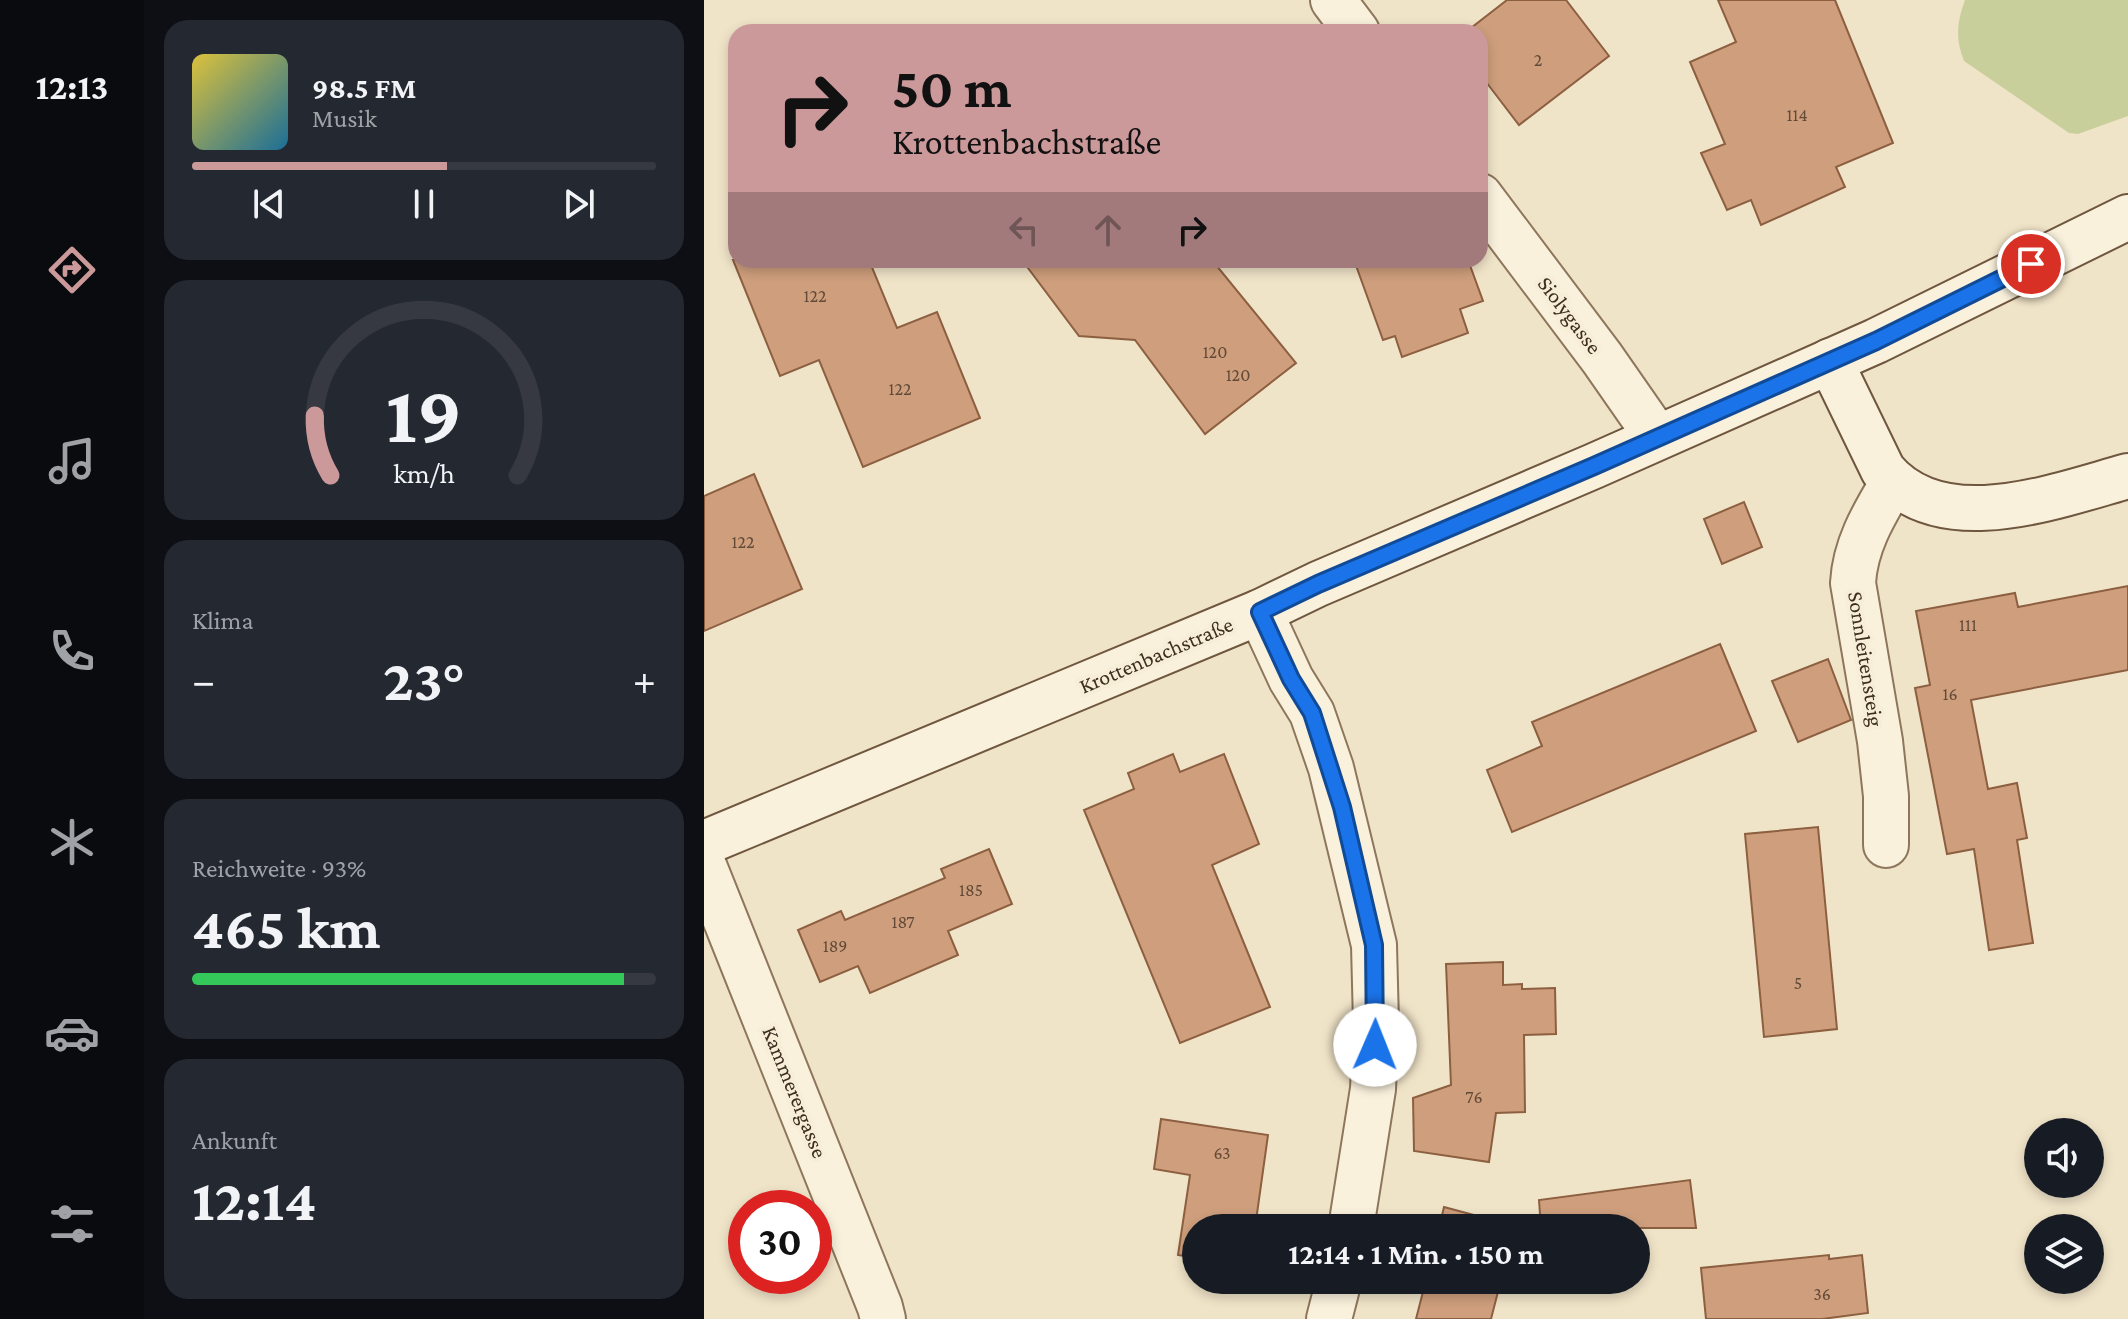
<!DOCTYPE html>
<html lang="de">
<meta charset="utf-8">
<style>
:root{--surface:#171b24;--page:#242831;--text:#f1f3f6;--muted:#9ea1a6;--line:#363941;--accent:#cc999b}
body{margin:0;font-family:"Crimson Pro",serif;background:var(--page);color:var(--text);height:100vh;display:flex;flex-direction:column;font-size:30px;white-space:nowrap}
*{box-sizing:border-box;margin:0}
p{font-size:26px;color:var(--muted)}
.icon{flex:none;width:44px;height:44px;fill:none;stroke:currentColor;stroke-width:2;stroke-linecap:round;stroke-linejoin:round}
.map{position:relative;flex:1;overflow:hidden}
.side{display:flex;flex-direction:column;gap:20px;padding:20px;background:#0d0f14;width:560px}
.side>*{flex:none}
.banner{position:absolute;left:24px;top:24px;width:760px;height:244px;border-radius:24px;box-shadow:0 4px 12px #0003;background:#cc999b;color:#111;overflow:hidden}
.tools{position:absolute;left:1320px;top:1118px;display:grid;gap:16px}
.tools a{display:grid;place-items:center;width:80px;height:80px;border-radius:50%;background:var(--surface);box-shadow:0 4px 12px #0003;font-size:40px}
.speed{position:absolute;left:24px;top:1190px;display:flex;gap:16px;font-size:40px;font-weight:700;text-align:center}
.speed>*{display:grid;place-content:center;width:104px;height:104px;border-radius:50%;background:var(--surface);box-shadow:0 4px 12px #0003;line-height:1}
.speed .limit{border:12px solid #d22;background:#fff;color:#111}
.pin{position:absolute;display:grid;place-items:center;width:68px;height:68px;color:#fff;margin:-34px;border:4px solid #fff;border-radius:50%;box-shadow:0 2px 8px #0007}
.me{position:absolute;width:88px;margin:-44px;rotate:1deg;stroke-linejoin:round;filter:drop-shadow(0 0 6px #0008)}
.turn{display:flex;align-items:center;gap:28px;height:168px;padding:0 32px;font-size:36px}
.turn .icon{width:104px;height:104px;stroke-width:2.5}
.turn b{display:block;font-size:56px;line-height:68px}
.lanes{display:flex;align-items:center;height:76px;padding:0 32px;background:#0003;justify-content:center;gap:40px;direction:ltr}
.lanes .off{opacity:.35}
.big{font-size:60px;font-weight:700;line-height:1.1}
.side .tile{flex:1;display:flex;flex-direction:column;justify-content:center;gap:12px;min-width:0;padding:0 28px;border-radius:24px;background:var(--page)}
.side .dial{align-items:center;gap:0}
.dial svg{height:208px;overflow:visible;fill:none;stroke:var(--line);stroke-width:7;stroke-linecap:round;text-anchor:middle}
.dial text{fill:var(--text);stroke:none}
.song{display:flex;align-items:center;gap:24px}
.cover{width:96px;height:96px;border-radius:12px;background:linear-gradient(135deg,hsl(50 70% 55%),hsl(200 70% 35%))}
.played{height:8px;border-radius:4px;background:linear-gradient(90deg,var(--accent) 55%,var(--line) 55%)}
.keys{display:flex;justify-content:space-around;direction:ltr}
.heat{display:flex;justify-content:space-between;align-items:center;font-size:44px;direction:ltr}
.charge{height:12px;border-radius:6px;background:linear-gradient(90deg,#34c759 93%,var(--line) 0)}
.trip{position:absolute;left:478px;top:1214px;width:468px;height:80px;border-radius:40px;background:var(--surface);box-shadow:0 4px 12px #0003;font-weight:700;line-height:80px;text-align:center}
main{display:flex;flex:1;min-height:0}
.tab-bar{display:flex;flex-direction:column;width:144px;justify-content:space-around;align-items:center;background:#090b0e;color:var(--muted)}
.tab-bar .icon{width:56px;height:56px}
.tab-bar .current{color:var(--accent)}
.tab-bar b{font-size:36px;color:var(--text)}
.map>svg:first-child{display:block}
</style>
<main>
<nav class="tab-bar">
<b>12:13</b>
<svg class="icon current" aria-label="directions" viewBox="0 0 24 24"><path d="M12 3l9 9-9 9-9-9zM9 14v-3h6M13 9l2 2-2 2"/></svg>
<svg class="icon" aria-label="music" viewBox="0 0 24 24"><path d="M9 18V5l10-2v13"/><circle cx="6" cy="18" r="3"/><circle cx="16" cy="16" r="3"/></svg>
<svg class="icon" aria-label="phone" viewBox="0 0 24 24"><path d="M5 4h4l2 5-3 2q2 4 5 5l2-3 5 2v4C11 20 4 13 5 4z"/></svg>
<svg class="icon" aria-label="climate" viewBox="0 0 24 24"><path d="M12 3v18M4 7l16 10M4 17L20 7"/></svg>
<svg class="icon" aria-label="car" viewBox="0 0 24 24"><path d="M5 17H2v-5l4-1 3-4h7l3 4 3 1v5h-3M9 17h6M6 11h13"/><circle cx="7" cy="17" r="2"/><circle cx="17" cy="17" r="2"/></svg>
<svg class="icon" aria-label="filters" viewBox="0 0 24 24"><path d="M4 7h16M4 17h16"/><circle cx="9" cy="7" r="2"/><circle cx="15" cy="17" r="2"/></svg>
</nav>
<section class="side">
<div class="tile">
<div class="song"><i class="cover"></i><div><b>98.5 FM</b><p>Musik</p></div></div>
<div class="played"></div>
<div class="keys"><svg class="icon" aria-label="previous" viewBox="0 0 24 24"><path d="M18 5L8 12l10 7zM5 5v14"/></svg><svg class="icon" aria-label="pause" viewBox="0 0 24 24"><path d="M8 5v14M16 5v14"/></svg><svg class="icon" aria-label="next" viewBox="0 0 24 24"><path d="M6 5l10 7-10 7zM19 5v14"/></svg></div>
</div>
<div class="tile dial"><svg viewBox="0 0 100 80">
<path d="M14 69A42 42 0 1 1 86 69"/>
<path d="M14 69A42 42 0 0 1 8 46" stroke="#cc999b"/>
<text x="50" y="56" font-size="32" font-weight="700">19</text>
<text x="50" y="72" font-size="11">km/h</text>
</svg></div>
<div class="tile"><p>Klima</p>
<div class="heat"><a>−</a><b class="big">23°</b><a>+</a></div>
</div>
<div class="tile"><p>Reichweite · 93%</p><b class="big">465 km</b><div class="charge"></div></div>
<div class="tile"><p>Ankunft</p><b class="big">12:14</b></div>
</section>
<div class="map">
<svg width="1424" height="1319" viewBox="0 0 1424 1319">
<rect width="100%" height="100%" fill="#f0e4c8"/>
<path fill="#c9cf9b" d="M1261,0H1424V116L1374,134L1365,133L1260,61C1251,39 1253,22 1261,0Z"/>
<g fill="#cf9f7d" stroke="#8d5f41" stroke-width="2">
<polygon points="803,0 862,0 905,56 815,125 776,74 776,32 770,32 767,28"/>
<polygon points="1014,0 1131,0 1189,143 1132,167 1141,187 1057,225 1047,200 1023,210 997,153 1021,144 986,62 1032,42"/>
<polygon points="29,260 165,260 193,328 233,312 276,418 159,467 115,360 76,376"/>
<polygon points="318,260 508,260 592,363 501,434 431,340 375,336"/>
<polygon points="650,260 764,260 779,301 756,309 764,333 698,357 691,336 679,340"/>
<polygon points="50,474 98,589 0,631 0,496"/>
<polygon points="1040,502 1058,547 1018,564 1000,519"/>
<polygon points="1424,586 1424,670 1267,700 1284,789 1313,783 1323,838 1313,840 1329,943 1285,950 1270,849 1243,854 1211,688 1226,685 1212,611 1311,593 1314,607"/>
<polygon points="1016,644 1052,731 808,832 783,770 838,746 828,722"/>
<polygon points="1124,659 1147,720 1094,742 1068,681"/>
<polygon points="469,754 476,772 520,754 555,844 508,865 566,1007 476,1043 380,810 430,789 424,773"/>
<polygon points="1114,827 1133,1029 1060,1037 1041,834"/>
<polygon points="285,849 308,904 244,931 254,955 166,993 154,966 116,982 94,930 137,911 141,920 241,878 237,869"/>
<polygon points="799,962 799,985 818,984 818,989 851,988 852,1034 820,1035 821,1112 792,1113 785,1162 710,1151 709,1098 747,1085 742,964"/>
<polygon points="457,1119 564,1135 551,1228 492,1228 492,1258 474,1255 486,1175 450,1169"/>
<polygon points="986,1180 992,1228 837,1228 835,1200"/>
<polygon points="740,1207 796,1222 794,1228 735,1228"/>
<polygon points="1125,1255 1125,1259 1158,1255 1164,1313 1118,1319 1002,1319 997,1268"/>
<polygon points="722,1280 797,1280 787,1319 712,1319"/>
</g>
<g fill="none" stroke-linecap="round" stroke-linejoin="round">
<g stroke="#8d765c" stroke-width="48">
<g id="street">
<polyline points="629,0 653,32"/>
<polyline points="776,196 898,358 953,437"/>
<polyline points="556,612 587,679 608,713 627,768 670,945 672,1023 669,1089 647,1228"/>
<path d="M1182,845V796L1176,741L1149,583C1151,545 1170,514 1189,482"/>
<polyline points="0,866 176,1307 179,1319"/>
<polyline points="625,1319 635,1280"/>
</g>
</g>
<g stroke="#6f573f" stroke-width="48">
<g id="secondary">
<path d="M1126,361L1179,470C1237,540 1351,496 1424,476"/>
<polyline points="0,843 556,612 614,584 890,466 1172,341 1424,217"/>
</g>
</g>
<use href="#street" stroke="#faf1dc" stroke-width="44"/>
<use href="#secondary" stroke="#faf1dc" stroke-width="44"/>
</g>
<g fill="none" stroke-linecap="round" stroke-linejoin="round">
<g stroke="#114b97" stroke-width="20">
<polyline id="route" points="671,1045 670,945 638,807 608,713 587,679 556,612 614,584 890,466 1172,341 1327,264"/>
</g>
<use href="#route" stroke="#1a73e8" stroke-width="14"/>
</g>
<g text-anchor="middle" dominant-baseline="central" stroke-width="8" stroke-linejoin="round" paint-order="stroke">
<g font-size="18" fill="#624a37">
<text x="834" y="60">2</text>
<text x="1093" y="115">114</text>
<text x="111" y="296">122</text>
<text x="511" y="352">120</text>
<text x="534" y="375">120</text>
<text x="196" y="389">122</text>
<text x="39" y="542">122</text>
<text x="1264" y="625">111</text>
<text x="1246" y="694">16</text>
<text x="267" y="890">185</text>
<text x="199" y="922">187</text>
<text x="131" y="946">189</text>
<text x="1094" y="983">5</text>
<text x="770" y="1097">76</text>
<text x="518" y="1153">63</text>
<text x="1118" y="1294">36</text>
</g>
<g font-size="22" fill="#3d2e20" stroke="#f7eed8">
<text transform="translate(866 315) rotate(53)">Siolygasse</text>
<text transform="translate(452 655) rotate(-23)">Krottenbachstraße</text>
<text transform="translate(1162 659) rotate(81)">Sonnleitensteig</text>
<text transform="translate(91 1092) rotate(68)">Kammerergasse</text>
</g>
</g>
</svg>
<div class="tools">
<a><svg class="icon" aria-label="sound" viewBox="0 0 24 24"><path d="M4 9h4l5-4v14l-5-4H4zM17 9q2 3 0 6"/></svg></a>
<a><svg class="icon" aria-label="layers" viewBox="0 0 24 24"><path d="M12 4l9 5-9 5-9-5zM3 14l9 5 9-5"/></svg></a>
</div>
<div class="speed"><div class="limit">30</div></div>
<div class="pin" style="left:1327px;top:264px;background:#d93025"><svg class="icon" aria-label="arrive" viewBox="0 0 24 24"><path d="M6 21V4h12l-3 4 3 4H6"/></svg></div>
<svg class="me" style="left:671px;top:1045px" viewBox="-20 -20 40 40"><circle r="19" fill="#fff"/><path d="M0-13L10 11 0 6-10 11z" fill="#1a73e8"/></svg>
<div class="trip">12:14 · 1 Min. · 150 m</div>
<div class="banner">
<div class="turn"><svg class="icon" aria-label="right" viewBox="0 0 24 24"><path d="M7 20v-9h11M14 6l5 5-5 5"/></svg><div><b>50 m</b>Krottenbachstraße</div></div>
<div class="lanes"><svg class="icon off" aria-label="left" viewBox="0 0 24 24"><path d="M17 20v-9H6M10 6l-5 5 5 5"/></svg><svg class="icon off" aria-label="ahead" viewBox="0 0 24 24"><path d="M12 20V5M6 11l6-6 6 6"/></svg><svg class="icon" aria-label="right" viewBox="0 0 24 24"><path d="M7 20v-9h11M14 6l5 5-5 5"/></svg></div>
</div>
</div>
</main>
